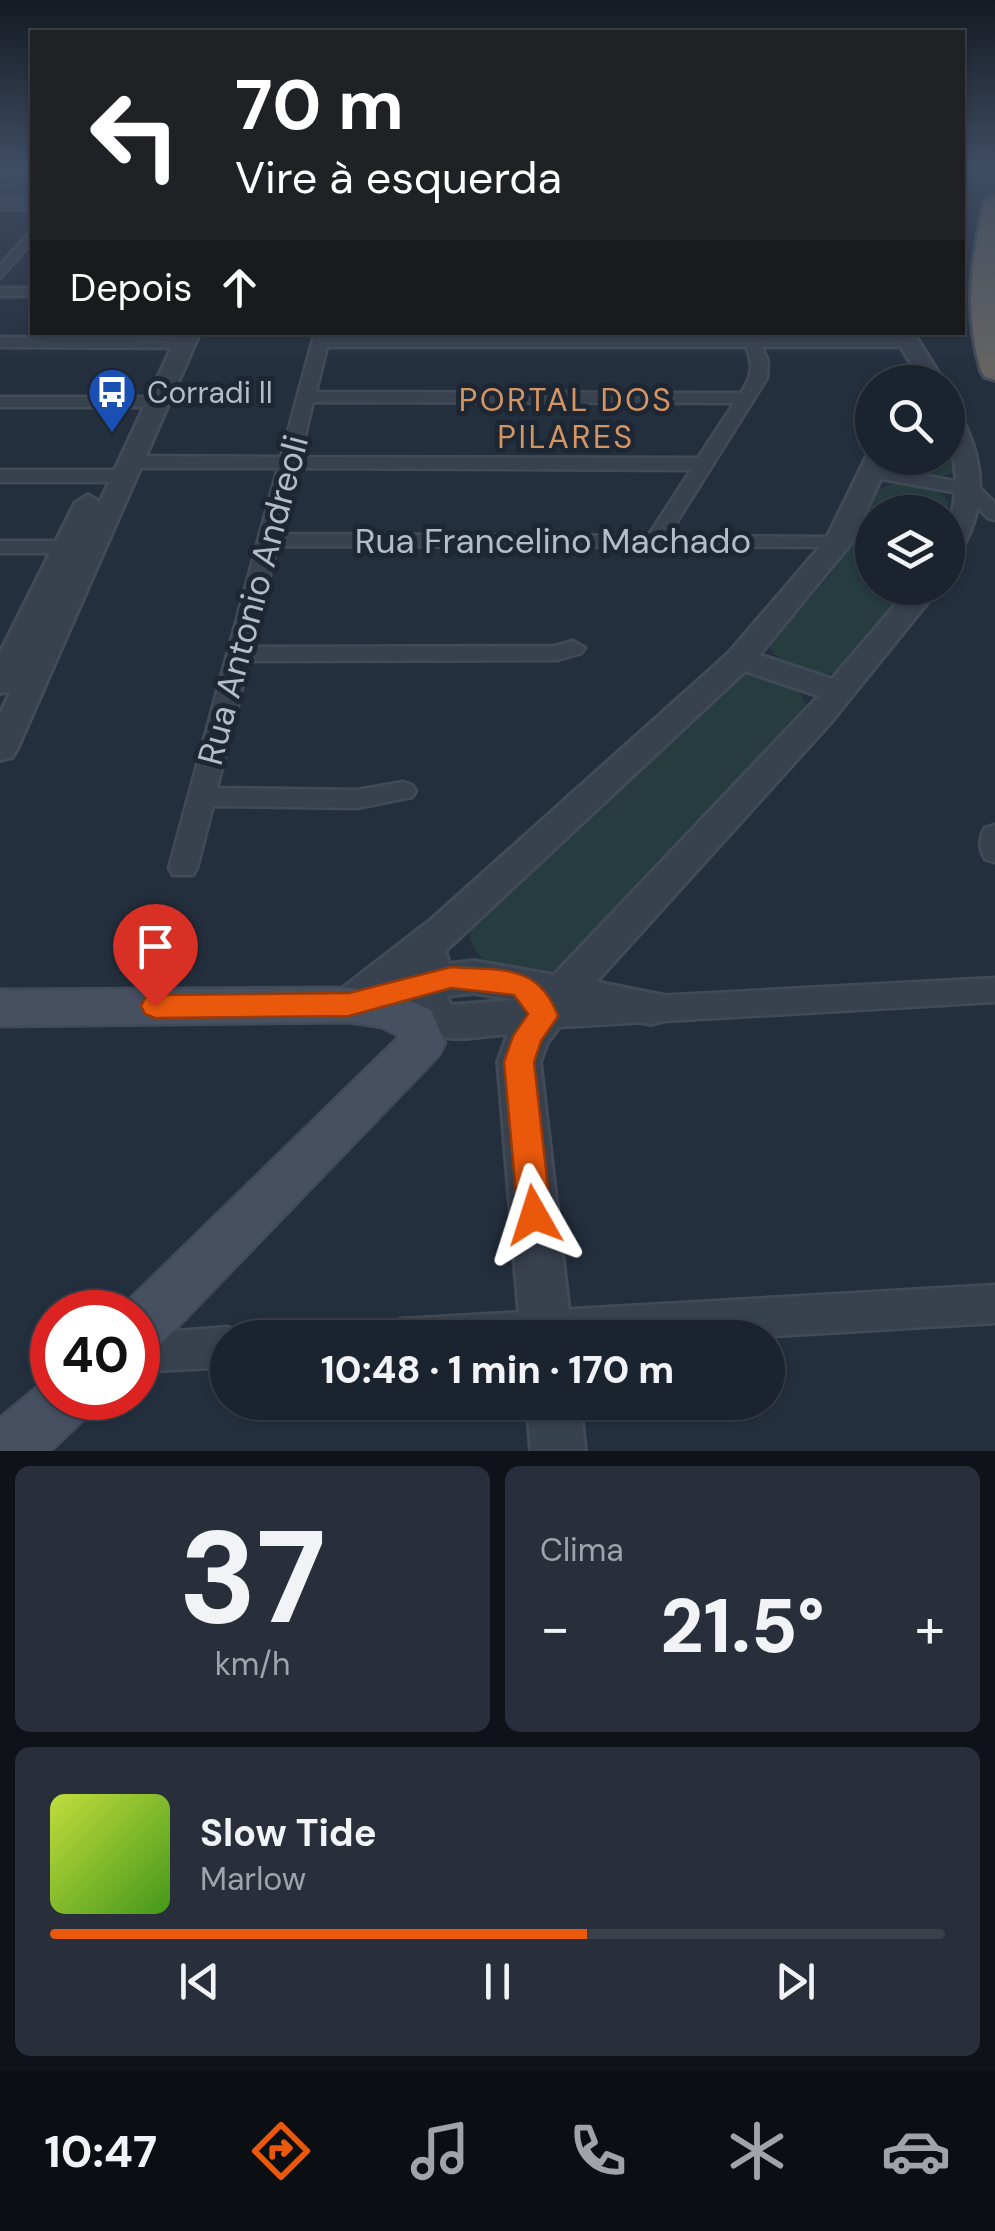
<!DOCTYPE html>
<html lang="pt">
<meta charset="utf-8">
<style>
:root{--surface:#1b232e;--page:#282f3a;--text:#f1f3f6;--muted:#a0a4aa;--line:#39404a;--accent:#ea580c}
body{margin:0;font-family:"DM Sans",sans-serif;background:var(--page);color:var(--text);height:100vh;display:flex;flex-direction:column;font-size:38px;white-space:nowrap}
*{box-sizing:border-box;margin:0}
p{font-size:32px;color:var(--muted)}
.icon{flex:none;width:55px;height:55px;fill:none;stroke:currentColor;stroke-width:2;stroke-linecap:round;stroke-linejoin:round}
.map{position:relative;height:1451px;overflow:hidden}
.panel{display:flex;flex-direction:column;gap:15px;padding:15px;background:#0f1319;flex:1}
.panel>*{flex:none}
.top-card{position:absolute;left:30px;top:30px;width:935px;height:305px;border-radius:0px;box-shadow:0 2px 8px #0004,0 0 0 2px var(--line);background:#202124;color:#fff;overflow:hidden}
.controls{position:absolute;left:855px;top:365px;display:grid;gap:20px}
.controls a{display:grid;place-items:center;width:110px;height:110px;border-radius:50%;background:var(--surface);box-shadow:0 2px 8px #0004,0 0 0 2px var(--line);font-size:50px}
.speed{position:absolute;left:30px;top:1290px;display:flex;gap:20px;font-size:50px;font-weight:700;text-align:center}
.speed>*{display:grid;place-content:center;width:130px;height:130px;border-radius:50%;background:var(--surface);box-shadow:0 2px 8px #0004,0 0 0 2px var(--line);line-height:1}
.speed .limit{border:15px solid #d22;background:#fff;color:#111}
.pin{position:absolute;display:grid;place-items:center;width:85px;height:85px;color:#fff;margin:-102px -42px;border-radius:50% 50% 50% 0;rotate:-45deg;box-shadow:0 0 10px #0007}
.pin .icon{rotate:45deg}
.me{position:absolute;width:110px;margin:-55px;rotate:354deg;stroke-linejoin:round;filter:drop-shadow(0 0 8px #0008)}
.turn{display:flex;align-items:center;gap:35px;height:210px;padding:0 40px;font-size:45px}
.turn .icon{width:130px;height:130px;stroke-width:2.5}
.turn b{display:block;font-size:70px;line-height:85px}
.then{display:flex;align-items:center;height:95px;padding:0 40px;background:#0003;gap:20px;font-size:38px}
.big{font-size:75px;font-weight:800;line-height:1.1}
.panel .widget{flex:1;display:flex;flex-direction:column;justify-content:center;gap:15px;min-width:0;padding:0 35px;border-radius:15px;background:var(--page)}
.panel .dial{align-items:center;gap:0}
.dial b{font-size:130px;line-height:1}
.song{display:flex;align-items:center;gap:30px}
.cover{width:120px;height:120px;border-radius:15px;background:linear-gradient(135deg,hsl(70 70% 55%),hsl(100 70% 35%))}
.played{height:10px;border-radius:5px;background:linear-gradient(90deg,var(--accent) 60%,var(--line) 60%)}
.keys{display:flex;justify-content:space-around;direction:ltr}
.heat{display:flex;justify-content:space-between;align-items:center;font-size:55px;direction:ltr}
.panel .tiles{flex:1;display:grid;gap:15px;grid-template-columns:1fr 1fr}
.widget:last-child{grid-column:span 2}
.trip{position:absolute;left:210px;top:1320px;width:575px;height:100px;border-radius:50px;background:var(--surface);box-shadow:0 2px 8px #0004,0 0 0 2px var(--line);font-weight:800;line-height:100px;text-align:center}
.menu{display:flex;height:160px;justify-content:space-around;align-items:center;background:#0b0e12;color:var(--muted)}
.menu .icon{width:70px;height:70px}
.menu .active{color:var(--accent)}
.menu b{font-size:45px;color:var(--text)}
.map>svg:first-child{display:block}
</style>
<div class="map">
<svg width="995" height="1451" viewBox="0 0 995 1451">
<rect width="100%" height="100%" fill="#242f3e"/>
<g fill="#263c3f">
<path d="M948,434L962,466C942,484 912,478 893,462L891,458H948Z"/>
<path d="M899,482L938,490L949,502L947,512H872V588H913L909,595L839,672C810,676 783,672 768,644L827,579L850,546L878,490Z"/>
<path d="M753,674C777,676 798,681 806,706L799,718L556,971C516,975 473,974 468,927L739,676Z"/>
</g>
<g fill="none" stroke-linecap="round" stroke-linejoin="round">
<g stroke="#414a57" stroke-width="5">
<g id="minor">
<polygon points="32,230 32,242 0,278 0,265"/>
<rect x="0" y="288" width="32" height="8"/>
<path d="M315,332H331L330,337H742L740,332H756L758,337H908L916,342L908,347H762L768,361L767,378L668,536L838,537L848,543L845,547L277,546L252,647L555,646L573,641L585,648L581,653L557,660L249,661L217,788L357,790L403,782L412,785L416,791L412,797L357,808L213,806L197,868L193,875H173L169,868L278,468H131L122,462L131,456L281,457ZM327,347H746C754,366 752,376 741,393L316,392ZM313,402L734,403L698,458L300,457ZM297,468L691,470L648,536L281,534Z"/>
<polygon points="0,337 186,338 194,343 186,348 0,347"/>
<polygon points="0,397 158,397 167,402 158,407 0,407"/>
<polygon points="872,466 977,485 995,503 995,520 988,518 964,494 865,476 865,468"/>
<polygon points="0,470 124,470 134,476 124,482 0,482"/>
<polygon points="0,541 87,541 97,547 87,553 0,553"/>
<path d="M995,825V862L985,859C979,849 979,838 985,828Z"/>
<polygon points="995,978 995,1002 543,1028 532,1024 527,1015 532,1006 543,1002"/>
<polygon points="995,1285 995,1323 740,1338 382,1338 387,1324 401,1319"/>
<polygon points="228,1327 244,1338 228,1338 228,1367 138,1372 138,1334"/>
</g>
</g>
<g stroke="#414a57" stroke-width="6">
<g id="tertiary">
<rect x="0" y="199" width="32" height="10"/>
<polygon points="179,332 200,332 17,749 12,757 0,760 0,714 11,691 0,693 0,653 75,503 88,495 100,502"/>
<polygon points="892,332 913,332 944,382 922,382"/>
<path d="M948,406C960,409 962,419 967,430C986,474 984,513 958,554L948,556C946,531 955,510 956,485C957,458 946,433 948,406Z"/>
<path d="M872,452V458H890L851,543L759,655L832,679L910,588H939L829,724L596,982L666,996L672,1008L666,1020L651,1024L572,1010L547,1043L540,1062L572,1338H521L498,1062L508,1034C463,1037 429,1051 406,1003L372,1009L349,1021L335,1016L329,1005L335,994L432,919L729,653L826,540L866,458ZM745,671L819,696L554,975L474,961L449,964L445,951ZM474,993L517,1000L451,1005L446,996Z"/>
<polygon points="527,1402 580,1402 585,1451 531,1451"/>
</g>
</g>
<g stroke="#414a57" stroke-width="5">
<g id="secondary">
<polygon points="349,988 390,992 431,1010 445,1043 438,1056 157,1348 138,1356 138,1312 119,1310 398,1038 396,1034 382,1027 349,1022 0,1026 0,990"/>
<polygon points="52,1375 52,1398 93,1398 85,1418 50,1451 0,1451 0,1418"/>
</g>
</g>
<g stroke="#434c59" stroke-width="6">
<path id="trunk" d="M995,196V380L985,377L981,371C964,311 971,263 984,203Z"/>
</g>
<use href="#minor" fill="#38414e" fill-rule="evenodd"/>
<use href="#tertiary" fill="#38414e" fill-rule="evenodd"/>
<use href="#secondary" fill="#465061" fill-rule="evenodd"/>
<use href="#trunk" fill="#656462" fill-rule="evenodd"/>
</g>
<polygon fill="#2f3b4b" points="32,174 32,189 0,192 0,177"/>
<polygon fill="#4b5868" stroke="#5c6777" stroke-width="2.5" points="0,168 32,168 32,174 0,177"/>
<linearGradient id="sky" x2="0" y2="1"><stop stop-color="#141a22"/><stop offset="0.45" stop-color="#3f4d63"/><stop offset="1" stop-color="#3f4d63" stop-opacity="0"/></linearGradient>
<rect width="995" height="371" fill="url(#sky)"/>
<path fill="#ea580c" stroke="#983908" stroke-width="2.5" d="M451,967C499,971 538,962 558,1016L541,1041L534,1062L551,1215L546,1225L534,1230L523,1225L518,1215L504,1062L513,1036L528,1014L514,995L451,988L349,1016L155,1018L145,1014L141,1006L145,998L155,995L349,993Z"/>
<defs>
<g id="bus-pin" transform="scale(2.5)"><path d="M0 17L-7.5 6A9.5 9.5 0 1 1 7.5 6Z" fill="#1a4fb4" stroke="#1d2633"/><path d="M-5-6H5V4H4V6H2V4H-2V6H-4V4H-5ZM-3.5-4V0h7V-4ZM-3.5 1.2v1.5H-2V1.2ZM2 1.2v1.5H3.5V1.2Z" fill="#fff"/></g>
</defs>
<g fill-rule="evenodd">
<use href="#bus-pin" x="112" y="392"/>
</g>
<g text-anchor="middle" dominant-baseline="central" stroke-width="10" stroke-linejoin="round" paint-order="stroke">
<g font-size="30" fill="#b4bcc9" stroke="#1d2633" text-anchor="start">
<text x="147" y="392">Corradi II</text>
</g>
<g font-size="32" letter-spacing="2.5" fill="#d59563" stroke="#1d2633">
<text x="566" y="400">PORTAL DOS<tspan x="566" dy="37">PILARES</tspan></text>
</g>
<g font-size="35" fill="#b4bcc9" stroke="#1d2633">
<text x="553" y="541">Rua Francelino Machado</text>
<text transform="translate(253 600) rotate(-75)">Rua Antonio Andreoli</text>
</g>
</g>
</svg>
<div class="controls">
<a><svg class="icon" aria-label="search" viewBox="0 0 24 24"><circle cx="10" cy="10" r="6"/><path d="M15 15l6 6"/></svg></a>
<a><svg class="icon" aria-label="layers" viewBox="0 0 24 24"><path d="M12 4l9 5-9 5-9-5zM3 14l9 5 9-5"/></svg></a>
</div>
<div class="speed"><div class="limit">40</div></div>
<div class="pin" style="left:155px;top:1006px;background:#d93025"><svg class="icon" aria-label="arrive" viewBox="0 0 24 24"><path d="M6 21V4h12l-3 4 3 4H6"/></svg></div>
<svg class="me" style="left:534px;top:1215px" viewBox="-20 -20 40 40"><path d="M0-17L14 15 0 8-14 15z" fill="#ea580c" stroke="#fff" stroke-width="4"/></svg>
<div class="trip">10:48 · 1 min · 170 m</div>
<div class="top-card">
<div class="turn"><svg class="icon" aria-label="left" viewBox="0 0 24 24"><path d="M17 20v-9H6M10 6l-5 5 5 5"/></svg><div><b>70 m</b>Vire à esquerda</div></div>
<div class="then">Depois<svg class="icon" aria-label="ahead" viewBox="0 0 24 24"><path d="M12 20V5M6 11l6-6 6 6"/></svg></div>
</div>
</div>
<section class="panel">
<div class="tiles">
<div class="widget dial"><b>37</b><p>km/h</p></div>
<div class="widget"><p>Clima</p>
<div class="heat"><a>−</a><b class="big">21.5°</b><a>+</a></div>
</div>
<div class="widget">
<div class="song"><i class="cover"></i><div><b>Slow Tide</b><p>Marlow</p></div></div>
<div class="played"></div>
<div class="keys"><svg class="icon" aria-label="previous" viewBox="0 0 24 24"><path d="M18 5L8 12l10 7zM5 5v14"/></svg><svg class="icon" aria-label="pause" viewBox="0 0 24 24"><path d="M8 5v14M16 5v14"/></svg><svg class="icon" aria-label="next" viewBox="0 0 24 24"><path d="M6 5l10 7-10 7zM19 5v14"/></svg></div>
</div>
</div>
</section>
<nav class="menu">
<b>10:47</b>
<svg class="icon active" aria-label="directions" viewBox="0 0 24 24"><path d="M12 3l9 9-9 9-9-9zM9 14v-3h6M13 9l2 2-2 2"/></svg>
<svg class="icon" aria-label="music" viewBox="0 0 24 24"><path d="M9 18V5l10-2v13"/><circle cx="6" cy="18" r="3"/><circle cx="16" cy="16" r="3"/></svg>
<svg class="icon" aria-label="phone" viewBox="0 0 24 24"><path d="M5 4h4l2 5-3 2q2 4 5 5l2-3 5 2v4C11 20 4 13 5 4z"/></svg>
<svg class="icon" aria-label="climate" viewBox="0 0 24 24"><path d="M12 3v18M4 7l16 10M4 17L20 7"/></svg>
<svg class="icon" aria-label="car" viewBox="0 0 24 24"><path d="M5 17H2v-5l4-1 3-4h7l3 4 3 1v5h-3M9 17h6M6 11h13"/><circle cx="7" cy="17" r="2"/><circle cx="17" cy="17" r="2"/></svg>
</nav>
